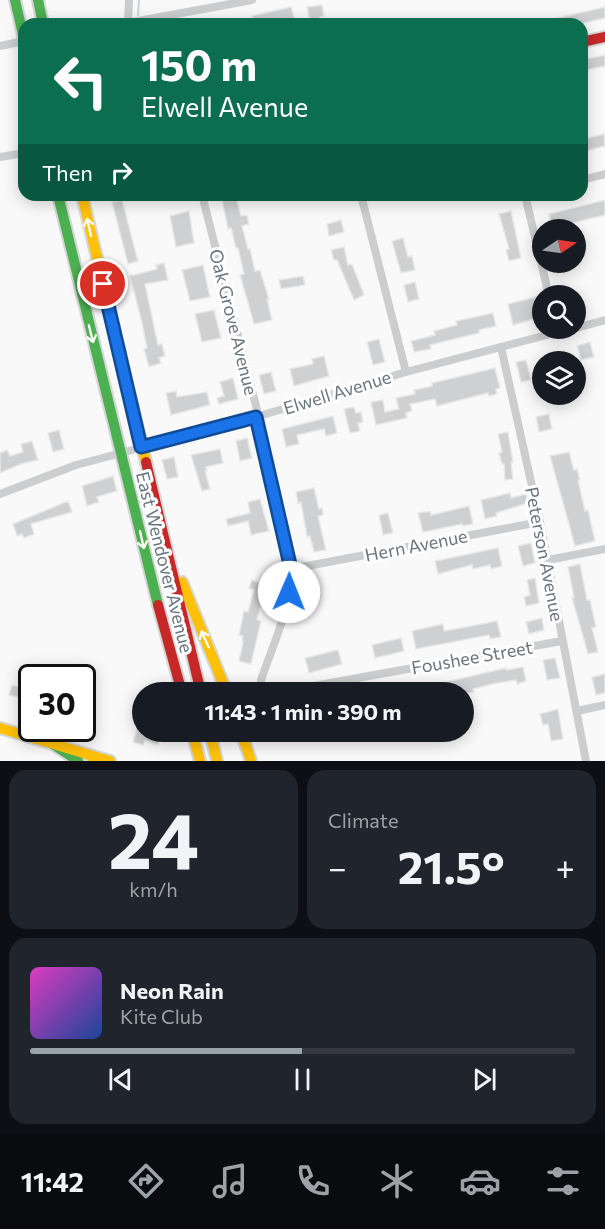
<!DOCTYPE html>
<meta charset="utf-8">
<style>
:root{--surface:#171b24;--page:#20242c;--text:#f1f3f6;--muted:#9ea1a6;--line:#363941;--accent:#9ba3aa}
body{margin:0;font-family:Commissioner,sans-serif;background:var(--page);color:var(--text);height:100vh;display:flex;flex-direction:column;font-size:22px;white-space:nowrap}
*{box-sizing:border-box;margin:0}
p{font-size:20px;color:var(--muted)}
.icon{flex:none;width:33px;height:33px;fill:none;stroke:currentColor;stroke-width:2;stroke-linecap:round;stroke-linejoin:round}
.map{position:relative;height:761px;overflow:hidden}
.drawer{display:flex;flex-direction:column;gap:9px;padding:9px;background:#0d0f14;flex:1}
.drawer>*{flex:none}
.banner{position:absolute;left:18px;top:18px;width:570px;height:183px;border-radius:18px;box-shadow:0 3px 15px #0003;background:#0b6e4f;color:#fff;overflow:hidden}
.needle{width:39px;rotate:77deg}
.controls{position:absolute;left:532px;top:219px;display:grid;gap:12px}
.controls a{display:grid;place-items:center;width:54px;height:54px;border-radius:50%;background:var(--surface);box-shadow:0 3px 15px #0003;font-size:30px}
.speed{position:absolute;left:18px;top:664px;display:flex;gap:12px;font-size:30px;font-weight:700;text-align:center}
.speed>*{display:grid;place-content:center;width:78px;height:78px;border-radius:50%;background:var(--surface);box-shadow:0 3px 15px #0003;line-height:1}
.speed .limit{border:3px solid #111;border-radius:9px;background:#fff;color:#111}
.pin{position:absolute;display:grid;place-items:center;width:51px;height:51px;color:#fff;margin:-26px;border:3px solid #fff;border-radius:50%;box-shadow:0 2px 6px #0007}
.me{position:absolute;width:66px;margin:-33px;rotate:1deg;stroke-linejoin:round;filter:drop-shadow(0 0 4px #0008)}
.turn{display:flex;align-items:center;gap:21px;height:126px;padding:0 24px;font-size:27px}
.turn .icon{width:78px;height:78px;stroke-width:2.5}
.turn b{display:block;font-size:42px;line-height:51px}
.then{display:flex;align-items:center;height:57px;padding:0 24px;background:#0003;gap:12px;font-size:22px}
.big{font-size:45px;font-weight:700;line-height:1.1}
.drawer .tile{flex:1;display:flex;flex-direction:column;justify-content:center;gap:9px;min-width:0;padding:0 21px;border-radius:18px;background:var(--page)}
.drawer .dial{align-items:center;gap:0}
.dial b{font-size:78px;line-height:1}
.song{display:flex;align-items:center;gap:18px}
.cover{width:72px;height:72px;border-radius:9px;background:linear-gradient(135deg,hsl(310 70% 55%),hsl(220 70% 35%))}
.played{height:6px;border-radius:3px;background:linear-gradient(90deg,var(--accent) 50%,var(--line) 50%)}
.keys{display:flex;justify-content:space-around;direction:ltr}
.heat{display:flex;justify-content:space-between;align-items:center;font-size:33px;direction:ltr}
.drawer .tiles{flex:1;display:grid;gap:9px;grid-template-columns:1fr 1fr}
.tile:last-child{grid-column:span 2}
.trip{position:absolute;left:132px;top:682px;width:342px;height:60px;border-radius:30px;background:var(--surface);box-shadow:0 3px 15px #0003;font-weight:700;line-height:60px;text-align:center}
.tabs{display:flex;height:96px;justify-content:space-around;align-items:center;background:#090b0e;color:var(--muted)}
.tabs .icon{width:42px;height:42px}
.tabs .on{color:var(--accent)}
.tabs b{font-size:27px;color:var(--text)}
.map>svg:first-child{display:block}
</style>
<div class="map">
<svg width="605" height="761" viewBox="0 0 605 761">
<rect width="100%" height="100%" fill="#f9f9f9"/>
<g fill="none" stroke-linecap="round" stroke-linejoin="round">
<polyline stroke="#ced3d7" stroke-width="2" points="138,15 139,0"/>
</g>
<g fill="#cfd0d1" stroke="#e8e8e8" stroke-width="1.5">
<polygon points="322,5 324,16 320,17 320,20 310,22 307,7"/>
<polygon points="291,7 295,20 278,24 254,24 252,16"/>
<polygon points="605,7 605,18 580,24 544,24 544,21"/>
<polygon points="605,55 605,66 582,71 582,60"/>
<polygon points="604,134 605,146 586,151 584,139"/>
<polygon points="236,197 241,216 247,215 249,224 242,226 248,249 250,249 255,271 260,270 269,299 267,299 272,320 254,324 240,275 244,274 238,248 236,248 231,228 228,229 222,200"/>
<polygon points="122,200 138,261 128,264 112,202"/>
<polygon points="605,200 605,215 552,228 549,214"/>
<polygon points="189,211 194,243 176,247 170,216"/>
<polygon points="511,211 521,258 509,261 506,250 509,249 499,214"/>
<polygon points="341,220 344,232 329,236 327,224"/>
<polygon points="403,238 408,257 412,256 415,270 401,273 392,241"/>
<polygon points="344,247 348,265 352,264 364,295 354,300 337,260 334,260 331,250"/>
<polygon points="164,263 168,280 145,284 158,345 162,344 165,356 159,358 161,363 149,367 144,349 147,348 142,323 130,276 157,269 156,265"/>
<polygon points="203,265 210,297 190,301 182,270"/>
<polygon points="303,276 305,285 281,289 279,280"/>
<polygon points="415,282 419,299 408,302 404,285"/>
<polygon points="536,297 541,317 513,325 508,304"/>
<polygon points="214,310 221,338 202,342 195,314"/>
<polygon points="493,313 496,326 479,330 479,333 430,345 431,349 414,352 411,341 435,335 434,331 457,325 456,321"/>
<polygon points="379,339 385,362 373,365 367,342"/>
<polygon points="590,342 594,357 581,360 577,346"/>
<polygon points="324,356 329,376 294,386 290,369 313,364 312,359"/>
<polygon points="526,360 531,380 521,382 516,362"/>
<polygon points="495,368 500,388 496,389 497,394 489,396 488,393 437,406 435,399 410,404 412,411 406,413 407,418 376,425 371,402 383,400 385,412 399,409 396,398 415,394 414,390 432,386 432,383"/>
<polygon points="271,372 276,391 264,394 259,375"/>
<polygon points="233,378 238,399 219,404 217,398 224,396 220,382"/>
<polygon points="176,391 177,397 207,392 210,405 171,415 166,393"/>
<polygon points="354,407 356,413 361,412 363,422 358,423 360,431 350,433 344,409"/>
<polygon points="549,414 552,429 539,432 536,417"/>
<polygon points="333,416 337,433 326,436 324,429 297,435 299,444 286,447 282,429"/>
<polygon points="59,430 64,449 53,452 48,433"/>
<polygon points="508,432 513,462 511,462 513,479 505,480 504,464 502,464 499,453 502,452 498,434"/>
<polygon points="247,438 252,458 240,461 236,441"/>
<polygon points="32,441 38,460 21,464 0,473 0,453 7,450 10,456 23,452 21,444"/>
<polygon points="220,449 223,463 206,467 207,471 205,471 210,489 202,491 191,455"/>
<polygon points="569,452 574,470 577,469 580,480 578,480 585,511 588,510 595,541 575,546 550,456"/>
<polygon points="174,457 178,477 167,479 162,460"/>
<polygon points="113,476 117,491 97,497 99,502 87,506 82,486"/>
<polygon points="314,488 319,509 322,508 323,515 318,516 326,550 314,552 310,536 307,537 301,502 298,503 296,492"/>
<polygon points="510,493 511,498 526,494 528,503 496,513 497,516 485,519 481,500"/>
<polygon points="260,499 269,531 251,535 248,521 228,526 226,519 250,513 248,502"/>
<polygon points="68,501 72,512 31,524 34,534 24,538 22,534 17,536 13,524"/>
<polygon points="469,506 473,524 463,526 462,524 423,532 418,513 430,511 431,515"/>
<polygon points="388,513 393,533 383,535 379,515"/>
<polygon points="531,543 535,563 523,566 518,546"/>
<polygon points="498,548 502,566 491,569 490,565 473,569 472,565 438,574 435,561"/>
<polygon points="580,564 587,600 590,600 596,627 592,628 598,652 588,654 572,598 574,598 568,567"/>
<polygon points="535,578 539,603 526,606 524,597 530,595 527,580"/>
<polygon points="252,580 266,585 262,595 274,598 271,610 260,607 257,620 261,621 251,664 239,661 243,642 242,642 243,636 239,635 244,611 248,612 254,590 249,588"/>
<polygon points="542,618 544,630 529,634 526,622"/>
<polygon points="497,621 501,637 490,639 489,635 416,649 412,631 443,624 444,631"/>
<polygon points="401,638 404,651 375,658 372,645"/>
<polygon points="338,650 342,664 309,673 305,658"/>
<polygon points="555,658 560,678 547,680 543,660"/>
<polygon points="523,667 526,681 517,684 516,680 497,683 473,689 474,692 464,694 463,690 449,693 444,693 444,691 425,693 424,687 506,668 506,670"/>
<polygon points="605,674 605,693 596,695 592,677"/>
<polygon points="12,685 32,690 32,701 9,695"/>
<polygon points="558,709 563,739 551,741 548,724 543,725 540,714"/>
<polygon points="141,716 142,732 162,732 158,745 145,741 143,745 133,742"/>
</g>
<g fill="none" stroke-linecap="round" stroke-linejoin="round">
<g stroke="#d5d6d6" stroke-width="14">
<g id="fast">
<polyline points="15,0 24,39"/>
<polyline points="38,0 43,24"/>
<polyline points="58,195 158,605"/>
<polyline points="50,742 78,761"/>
</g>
</g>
<g stroke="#d5d6d6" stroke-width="14">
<g id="slow">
<polyline points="82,195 146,462"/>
<polyline points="182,582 227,693"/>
<polyline points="0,728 110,761"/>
<polyline points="192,732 200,761"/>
<polyline points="210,732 217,761"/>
<polyline points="241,732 251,761"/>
<polyline points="93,761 94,757"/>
</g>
</g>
<g stroke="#d5d6d6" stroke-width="14">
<g id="jam">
<polyline points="582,42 605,37"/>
<polyline points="146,462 201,693"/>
<polyline points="158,605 182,693"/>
</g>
</g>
<g stroke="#cccdce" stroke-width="8">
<polyline points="128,23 129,0"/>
<polyline points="122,24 252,0"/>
<polyline points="0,46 24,41"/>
<polyline points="0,157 24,153"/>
<polyline points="582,180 605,174"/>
<path d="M202,195L257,410L256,417L291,569C294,600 271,650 261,680V686L265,693"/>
<polyline points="361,195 406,372"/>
<polyline points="525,195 549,296"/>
<polyline points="576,328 605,320"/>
<polyline points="501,347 540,522 586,761"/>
<polyline points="0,494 76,465 256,417 406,372 573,328"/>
<polyline points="548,560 605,549"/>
<polyline points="291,569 540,522"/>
<polyline points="275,693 562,641"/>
<polyline points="577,711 605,705"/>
</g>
<use href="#fast" stroke="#4caf50" stroke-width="10"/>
<use href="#slow" stroke="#ffc107" stroke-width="10"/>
<use href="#jam" stroke="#c62828" stroke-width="10"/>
</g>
<defs><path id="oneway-shaft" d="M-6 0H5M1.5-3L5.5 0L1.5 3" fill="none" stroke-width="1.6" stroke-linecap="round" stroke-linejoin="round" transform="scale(1.5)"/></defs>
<g stroke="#f6fbf6">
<use href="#oneway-shaft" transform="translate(89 227) rotate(-103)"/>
<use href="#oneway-shaft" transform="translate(91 334) rotate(76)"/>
<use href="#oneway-shaft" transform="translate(142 540) rotate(77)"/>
<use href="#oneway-shaft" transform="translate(205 639) rotate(-114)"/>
</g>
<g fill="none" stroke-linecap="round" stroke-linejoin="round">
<g stroke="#114b97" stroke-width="15">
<polyline id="route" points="103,284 141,447 256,417 291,569 292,580 289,592"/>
</g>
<use href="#route" stroke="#1a73e8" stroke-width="10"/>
</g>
<g text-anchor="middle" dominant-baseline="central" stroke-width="6" stroke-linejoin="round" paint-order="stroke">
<g font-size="18" fill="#68747f" stroke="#fff">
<text transform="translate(234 322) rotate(76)">Oak Grove Avenue</text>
<text transform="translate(337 392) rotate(-17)">Elwell Avenue</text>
<text transform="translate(416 545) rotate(-11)">Hern Avenue</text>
<text transform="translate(545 554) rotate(79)">Peterson Avenue</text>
<text transform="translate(165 562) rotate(76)">East Wendover Avenue</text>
<text transform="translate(472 657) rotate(-10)">Foushee Street</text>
</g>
</g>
</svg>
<div class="controls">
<a><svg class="needle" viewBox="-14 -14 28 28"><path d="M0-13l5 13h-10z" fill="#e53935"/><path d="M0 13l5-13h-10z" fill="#9ea1a6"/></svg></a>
<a><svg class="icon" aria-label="search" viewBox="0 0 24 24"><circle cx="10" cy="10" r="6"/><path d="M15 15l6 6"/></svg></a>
<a><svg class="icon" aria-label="layers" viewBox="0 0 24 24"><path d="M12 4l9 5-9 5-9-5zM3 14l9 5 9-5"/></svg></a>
</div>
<div class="speed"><div class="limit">30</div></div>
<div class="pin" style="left:103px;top:284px;background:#d93025"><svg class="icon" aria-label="arrive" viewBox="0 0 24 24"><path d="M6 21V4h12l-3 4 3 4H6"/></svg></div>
<svg class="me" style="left:289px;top:592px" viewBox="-20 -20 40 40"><circle r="19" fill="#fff"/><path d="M0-13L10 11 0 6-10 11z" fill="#1a73e8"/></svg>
<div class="trip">11:43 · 1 min · 390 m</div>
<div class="banner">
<div class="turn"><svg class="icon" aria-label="left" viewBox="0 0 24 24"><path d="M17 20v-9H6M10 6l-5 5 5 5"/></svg><div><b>150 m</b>Elwell Avenue</div></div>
<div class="then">Then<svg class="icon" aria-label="right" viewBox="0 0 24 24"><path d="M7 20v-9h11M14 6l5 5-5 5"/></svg></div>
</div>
</div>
<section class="drawer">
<div class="tiles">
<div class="tile dial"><b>24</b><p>km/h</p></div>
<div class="tile"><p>Climate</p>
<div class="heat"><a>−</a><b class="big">21.5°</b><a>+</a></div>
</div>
<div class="tile">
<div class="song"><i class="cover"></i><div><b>Neon Rain</b><p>Kite Club</p></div></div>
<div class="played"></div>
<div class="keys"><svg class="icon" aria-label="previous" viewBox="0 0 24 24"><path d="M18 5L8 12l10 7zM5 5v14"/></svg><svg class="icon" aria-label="pause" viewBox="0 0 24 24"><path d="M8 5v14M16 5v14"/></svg><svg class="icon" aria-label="next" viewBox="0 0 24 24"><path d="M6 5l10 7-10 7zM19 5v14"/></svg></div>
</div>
</div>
</section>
<nav class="tabs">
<b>11:42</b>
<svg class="icon on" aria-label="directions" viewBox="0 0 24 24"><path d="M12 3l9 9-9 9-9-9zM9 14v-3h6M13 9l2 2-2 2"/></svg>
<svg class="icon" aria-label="music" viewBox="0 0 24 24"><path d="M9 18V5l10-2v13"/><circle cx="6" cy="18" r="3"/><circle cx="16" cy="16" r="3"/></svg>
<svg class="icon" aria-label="phone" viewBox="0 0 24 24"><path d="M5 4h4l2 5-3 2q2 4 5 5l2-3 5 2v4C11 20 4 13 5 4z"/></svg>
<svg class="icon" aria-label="climate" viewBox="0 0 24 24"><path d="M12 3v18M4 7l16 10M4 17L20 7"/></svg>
<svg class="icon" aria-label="car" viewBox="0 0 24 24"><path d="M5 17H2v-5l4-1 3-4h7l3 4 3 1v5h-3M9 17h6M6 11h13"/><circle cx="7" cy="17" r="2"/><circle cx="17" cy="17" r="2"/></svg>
<svg class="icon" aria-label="filters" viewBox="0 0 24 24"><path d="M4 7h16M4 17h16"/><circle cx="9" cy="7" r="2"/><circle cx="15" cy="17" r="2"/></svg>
</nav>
